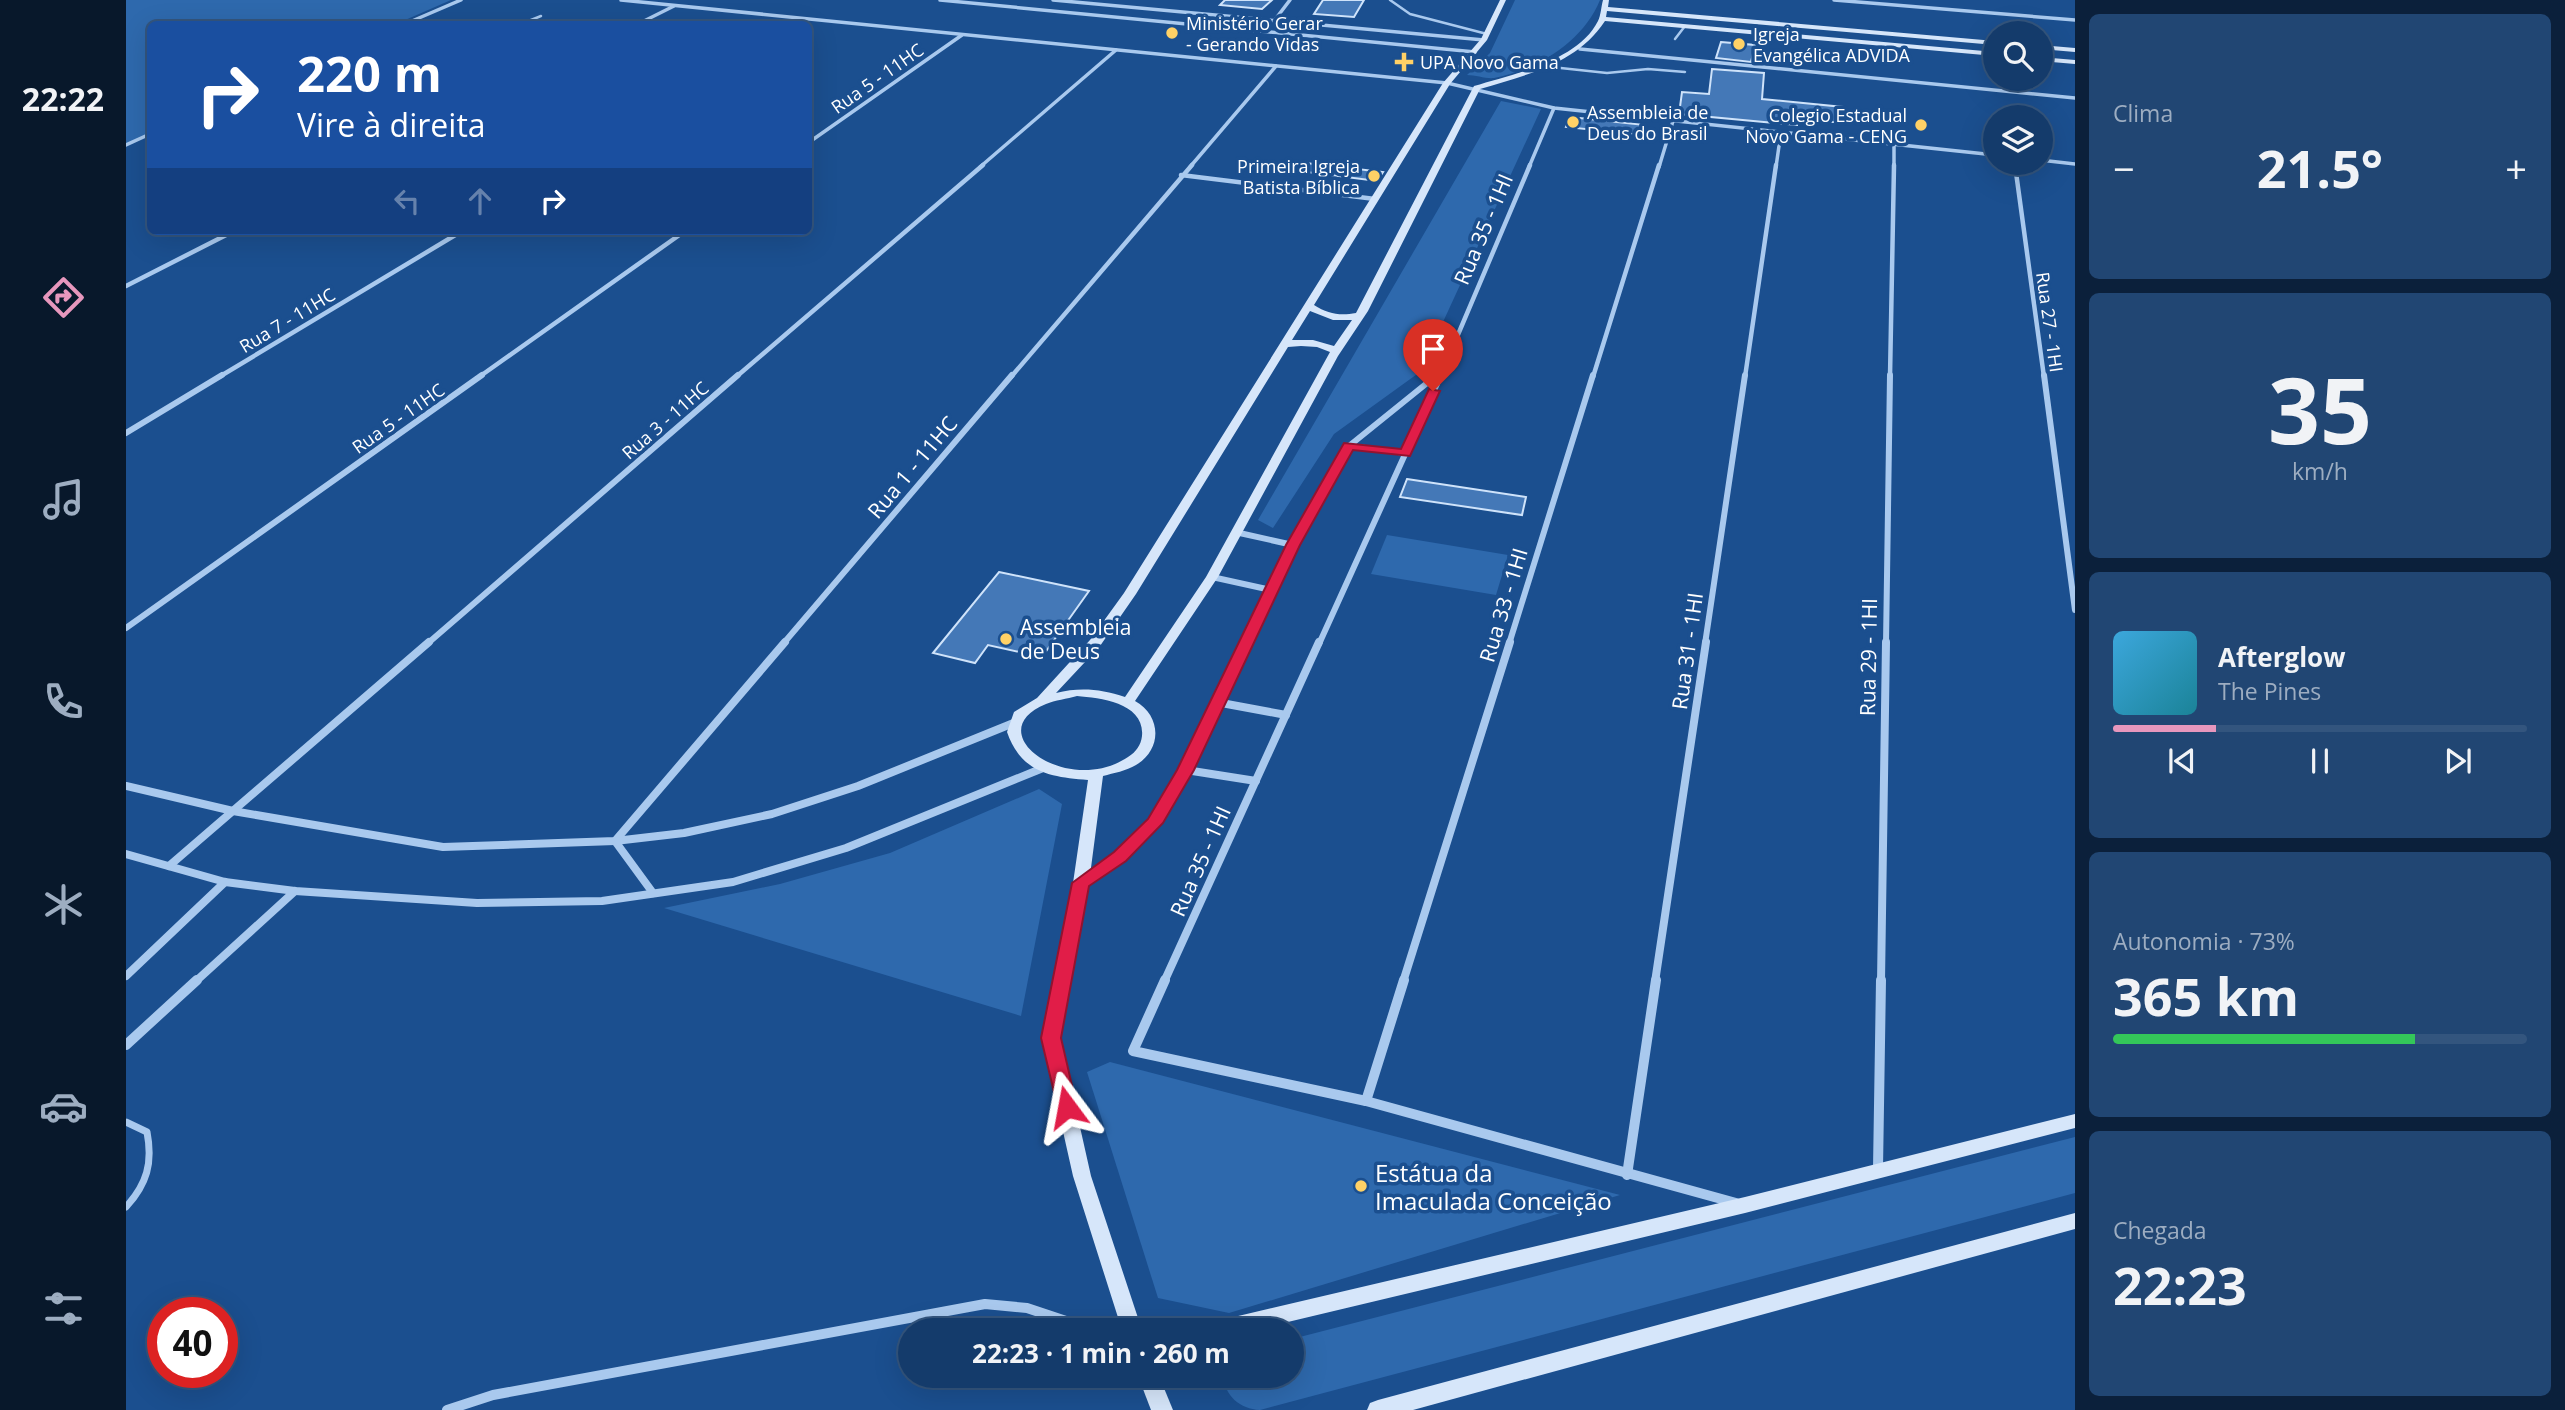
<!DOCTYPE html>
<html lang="pt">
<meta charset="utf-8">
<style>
:root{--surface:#143b6b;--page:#214673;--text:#f1f3f6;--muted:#9dadc1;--line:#33557e;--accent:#e797bd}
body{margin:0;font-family:"Open Sans",sans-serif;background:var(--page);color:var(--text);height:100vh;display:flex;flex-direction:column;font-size:26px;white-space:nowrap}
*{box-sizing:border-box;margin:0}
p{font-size:23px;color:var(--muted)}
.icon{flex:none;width:38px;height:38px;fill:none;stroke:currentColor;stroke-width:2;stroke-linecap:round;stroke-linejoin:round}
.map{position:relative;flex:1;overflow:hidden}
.drawer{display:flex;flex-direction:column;gap:14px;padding:14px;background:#0b203b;width:490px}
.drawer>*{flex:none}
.top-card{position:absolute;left:21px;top:21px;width:665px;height:214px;border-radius:10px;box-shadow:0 7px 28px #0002,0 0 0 2px var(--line);background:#1a4fa0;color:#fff;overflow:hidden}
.tools{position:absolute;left:1857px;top:21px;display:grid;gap:14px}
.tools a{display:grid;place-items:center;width:70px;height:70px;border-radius:50%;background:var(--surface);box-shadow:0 7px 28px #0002,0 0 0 2px var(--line);font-size:35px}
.speed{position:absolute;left:21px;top:1297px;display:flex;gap:14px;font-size:35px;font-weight:700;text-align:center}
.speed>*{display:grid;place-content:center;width:91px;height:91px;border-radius:50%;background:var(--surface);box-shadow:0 7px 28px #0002,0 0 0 2px var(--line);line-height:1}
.speed .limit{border:10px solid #d22;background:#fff;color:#111}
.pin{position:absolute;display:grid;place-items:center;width:60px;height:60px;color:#fff;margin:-72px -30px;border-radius:50% 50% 50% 0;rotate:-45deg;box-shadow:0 0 7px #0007}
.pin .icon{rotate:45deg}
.me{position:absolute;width:77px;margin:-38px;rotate:347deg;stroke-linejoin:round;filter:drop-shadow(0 0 5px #0008)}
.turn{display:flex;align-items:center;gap:24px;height:147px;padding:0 35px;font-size:32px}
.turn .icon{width:91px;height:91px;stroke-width:2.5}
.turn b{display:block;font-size:49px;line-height:60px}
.lanes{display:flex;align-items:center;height:66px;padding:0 35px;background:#0003;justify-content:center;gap:35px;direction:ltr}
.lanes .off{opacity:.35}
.big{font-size:52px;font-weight:700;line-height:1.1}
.drawer .widget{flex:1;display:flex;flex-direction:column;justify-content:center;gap:10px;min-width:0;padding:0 24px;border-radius:10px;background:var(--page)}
.drawer .dial{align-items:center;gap:0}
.dial b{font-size:91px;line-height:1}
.song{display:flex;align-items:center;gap:21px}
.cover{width:84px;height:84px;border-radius:10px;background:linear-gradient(135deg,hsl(200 70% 55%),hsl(190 70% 35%))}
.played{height:7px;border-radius:4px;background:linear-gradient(90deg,var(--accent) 25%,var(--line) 25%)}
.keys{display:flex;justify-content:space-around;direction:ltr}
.heat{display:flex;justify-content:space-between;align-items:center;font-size:38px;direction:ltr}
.charge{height:10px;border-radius:5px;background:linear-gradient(90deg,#34c759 73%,var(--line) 0)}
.trip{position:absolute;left:772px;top:1318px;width:406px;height:70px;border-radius:35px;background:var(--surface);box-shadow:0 7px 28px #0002,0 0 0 2px var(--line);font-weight:700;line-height:70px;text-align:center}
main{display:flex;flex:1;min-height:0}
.tab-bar{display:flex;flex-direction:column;width:126px;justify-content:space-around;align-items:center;background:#08182b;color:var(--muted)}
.tab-bar .icon{width:49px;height:49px}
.tab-bar .active{color:var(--accent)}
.tab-bar b{font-size:32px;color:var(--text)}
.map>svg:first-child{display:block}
</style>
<main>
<nav class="tab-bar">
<b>22:22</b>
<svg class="icon active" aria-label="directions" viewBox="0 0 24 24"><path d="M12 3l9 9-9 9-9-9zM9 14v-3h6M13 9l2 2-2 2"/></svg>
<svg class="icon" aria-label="music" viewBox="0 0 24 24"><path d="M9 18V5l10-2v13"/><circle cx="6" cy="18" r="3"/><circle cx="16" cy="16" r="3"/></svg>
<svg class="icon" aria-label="phone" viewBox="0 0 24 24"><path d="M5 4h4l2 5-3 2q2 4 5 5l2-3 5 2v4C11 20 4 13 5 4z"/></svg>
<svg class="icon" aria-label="climate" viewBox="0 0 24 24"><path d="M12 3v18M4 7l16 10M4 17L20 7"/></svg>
<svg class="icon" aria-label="car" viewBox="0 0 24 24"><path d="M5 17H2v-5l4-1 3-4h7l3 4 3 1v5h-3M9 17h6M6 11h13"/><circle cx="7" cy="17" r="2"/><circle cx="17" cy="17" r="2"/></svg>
<svg class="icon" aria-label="filters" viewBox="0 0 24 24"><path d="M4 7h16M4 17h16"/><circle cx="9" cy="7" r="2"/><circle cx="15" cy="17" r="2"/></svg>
</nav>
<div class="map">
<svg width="1949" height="1410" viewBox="0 0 1949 1410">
<rect width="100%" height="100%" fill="#1b4f8f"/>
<g fill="#2e69ad">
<polygon points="0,0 325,0 270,24 24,24 24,134 0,145"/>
<path d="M1389,0H1474C1457,42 1412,69 1368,78C1360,79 1350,75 1341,75L1364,53Z"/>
<polygon points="1375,101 1415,109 1294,372 1208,434 1147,528 1132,520"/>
<polygon points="1261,535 1382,555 1370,595 1245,574"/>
<polygon points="913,789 936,804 895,1016 538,908 654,884 764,853"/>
<polygon points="984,1062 1494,1195 1103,1313 1032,1298 961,1072"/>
<path d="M1949,1137V1193L1134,1410C1114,1409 1099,1396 1097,1376H1166V1339Z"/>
</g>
<g fill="#4478b7" stroke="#cfe3fa" stroke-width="2">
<polygon points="1099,0 1146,0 1136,9 1094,5"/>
<polygon points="1197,0 1238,0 1228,17 1188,14"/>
<polygon points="1595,42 1629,45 1625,62 1590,58"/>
<polygon points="1586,69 1638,73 1636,99 1717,107 1718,123 1671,119 1671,125 1553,114 1556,92 1583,94"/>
<polygon points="1444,117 1519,125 1516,135 1440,127"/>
<polygon points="1171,162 1257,172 1251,181 1165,170"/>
<polygon points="1281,479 1400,497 1396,515 1274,497"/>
<polygon points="873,572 963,591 916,657 862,645 849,663 807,653"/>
</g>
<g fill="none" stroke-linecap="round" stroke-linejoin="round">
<g stroke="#a9c9ee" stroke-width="2.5">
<polyline points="1264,0 1284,14 1361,34"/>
<polyline points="395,24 415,16"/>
<polyline points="1549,39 1559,26"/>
<polyline points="1416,66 1481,73 1522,69 1559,72"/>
</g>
<path stroke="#a9c9ee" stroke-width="7" d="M0,1122L21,1132C27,1163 21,1184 0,1207"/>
<g stroke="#a9c9ee" stroke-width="3.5">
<polyline points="495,0 1321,83 1428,108 1869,155"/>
<polyline points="814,0 1349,52"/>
<polyline points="927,0 1358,40"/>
<polyline points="1708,0 1949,20"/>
<polyline points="1148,21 1164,0"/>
<polyline points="279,24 335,0"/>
<polyline points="512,24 548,6"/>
<polyline points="1454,49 1949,98"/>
<polyline points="682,143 836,35"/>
<polyline points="0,145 24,134"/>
<polyline points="1914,160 1949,164"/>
<polyline points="1889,163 1890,167"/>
<polyline points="854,167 990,50"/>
<polyline points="1064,167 1150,66"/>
<polyline points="1403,167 1428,108"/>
<polyline points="1533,167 1547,121"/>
<polyline points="1650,167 1655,132"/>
<polyline points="1768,167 1768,144"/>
</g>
<g stroke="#a9c9ee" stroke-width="4.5">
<polyline points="1889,165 1918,377"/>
<polyline points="1055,175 1249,199"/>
<polyline points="0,286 108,231"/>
<polyline points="93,377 336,231"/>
<polyline points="353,377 559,231"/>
<polyline points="610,377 857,165"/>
<polyline points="885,377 1066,165"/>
<polyline points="1309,377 1313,374"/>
<polyline points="1314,377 1404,165"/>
<polyline points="1467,377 1533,165"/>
<polyline points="1619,377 1650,165"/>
<polyline points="1764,377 1768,165"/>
</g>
<g stroke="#a9c9ee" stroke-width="6">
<polyline points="1918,375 1949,610"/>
<polyline points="0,433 96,375"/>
<polyline points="1223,446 1280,453"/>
<polyline points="1109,532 1167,545"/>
<polyline points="1086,577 1145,590"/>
<polyline points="0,628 356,375"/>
<polyline points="301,644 612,375"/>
<polyline points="657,644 886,375"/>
<polyline points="1120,644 1167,545 1223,446 1311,375"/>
<polyline points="1193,644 1315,375"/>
<polyline points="1383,644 1467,375"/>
<polyline points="1579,644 1619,375"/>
<polyline points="1760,644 1764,375"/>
</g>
<g stroke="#a9c9ee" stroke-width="8">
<polyline points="1090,702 1160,715"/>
<polyline points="1060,770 1130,781"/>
<polyline points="0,786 107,811 317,847 489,841 558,833 646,814 732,786 890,722"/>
<polyline points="0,854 99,882 169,891 351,903 476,901 607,882 720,848 917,768"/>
<polyline points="43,866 303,642"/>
<path d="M958,881C983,864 1009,847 1028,823C1067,773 1093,700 1121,642"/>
<polyline points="527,893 489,841 659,642"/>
<polyline points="0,976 99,882"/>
<polyline points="69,982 169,891"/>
<polyline points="1038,982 1193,642"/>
<polyline points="1277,982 1384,642"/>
<polyline points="1529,982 1580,642"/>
<polyline points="1755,982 1760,642"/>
</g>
<g stroke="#a9c9ee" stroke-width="10">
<polyline points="1039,980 1007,1051 1240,1101 1610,1203"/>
<polyline points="0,1045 71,980"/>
<polyline points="1240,1101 1278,980"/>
<polyline points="1752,1169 1755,980"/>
<polyline points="1501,1175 1530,980"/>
<polyline points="321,1410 367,1395 859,1304 901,1308 967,1330"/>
</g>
<g fill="#d6e6fa" fill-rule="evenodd">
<path d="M1374,0H1380L1361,40L1324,84L1188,305C1202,314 1214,316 1230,313L1348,86C1387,74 1452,61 1472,21C1475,15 1475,7 1477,0H1483L1482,7L1869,41V45L1481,11L1480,17L1869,52V56L1479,21C1451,64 1400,75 1354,89L1242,311L1212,356L1092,577L1009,701C1036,716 1036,750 1010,765C1000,771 988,773 977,776L963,883L934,1038L965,1176L1016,1330H996L947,1176L916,1038L947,883L962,780C923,777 895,772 881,732L888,712L911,698L964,640L998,593L1317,83L1355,39ZM1184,311L1207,320H1226L1208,346L1187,340H1166ZM1175,346L1191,347L1204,352L1080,577L999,697C975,689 954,687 930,693L974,646L1010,594L1162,347ZM951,696C975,698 1019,703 1016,736C1015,745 1010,752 1002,757C941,798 851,732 920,704C929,700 941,699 951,696Z"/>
<polygon points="1914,45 1949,48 1949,52 1914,49"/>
<polygon points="1914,57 1949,60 1949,64 1914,61"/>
<polygon points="1949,1114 1949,1128 1619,1213 1128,1330 1081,1330 1084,1324 1091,1321 1619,1197"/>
<polygon points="1949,1213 1949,1229 1287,1410 1241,1410 1244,1403 1252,1400"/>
<polygon points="1012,1376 1033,1376 1047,1410 1025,1410"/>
</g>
</g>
<polygon fill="#e11d48" stroke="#92132f" stroke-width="2" points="1303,389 1314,391 1284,456 1227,450 1174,545 1068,770 1037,823 1000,861 963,886 935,1038 951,1107 948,1113 933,1113 915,1038 946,883 988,852 1022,819 1051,770 1160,545 1218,443 1275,449"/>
<g fill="#ffd166" stroke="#1b4f8f" stroke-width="2.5">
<circle cx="1046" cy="33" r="7"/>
<circle cx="1613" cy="44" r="7"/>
<path d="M1274.5 51.5h7v7h7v7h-7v7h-7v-7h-7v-7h7z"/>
<circle cx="1447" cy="122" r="7"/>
<circle cx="1795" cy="125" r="7"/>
<circle cx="1248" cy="176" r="7"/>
<circle cx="880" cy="639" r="7"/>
<circle cx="1235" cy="1186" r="7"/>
</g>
<g text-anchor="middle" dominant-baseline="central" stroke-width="7" stroke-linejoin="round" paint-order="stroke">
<g font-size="18" fill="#fff" stroke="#1b4f8f" text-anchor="start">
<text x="1060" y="23">Ministério Gerar<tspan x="1060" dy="21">- Gerando Vidas</tspan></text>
<text x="1627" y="34">Igreja<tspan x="1627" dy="21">Evangélica ADVIDA</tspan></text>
<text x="1294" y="62">UPA Novo Gama</text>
<text x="1461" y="112">Assembleia de<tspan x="1461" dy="21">Deus do Brasil</tspan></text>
<text x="1781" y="115" text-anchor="end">Colegio Estadual<tspan x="1781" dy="21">Novo Gama - CENG</tspan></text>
<text x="1234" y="166" text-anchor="end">Primeira Igreja<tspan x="1234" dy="21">Batista Bíblica</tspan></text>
</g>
<g font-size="18" fill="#fff" stroke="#1b4f8f">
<text transform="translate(751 78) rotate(-35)">Rua 5 - 11HC</text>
<text transform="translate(161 320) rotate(-31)">Rua 7 - 11HC</text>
<text transform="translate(1924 322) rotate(82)">Rua 27 - 1HI</text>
<text transform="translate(272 418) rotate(-35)">Rua 5 - 11HC</text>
<text transform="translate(539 420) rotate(-41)">Rua 3 - 11HC</text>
</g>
<g font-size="21" fill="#fff" stroke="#1b4f8f">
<text transform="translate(1357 229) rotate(-67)">Rua 35 - 1HI</text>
<text transform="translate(786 467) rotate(-50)">Rua 1 - 11HC</text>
<text transform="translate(1377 605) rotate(-73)">Rua 33 - 1HI</text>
<text transform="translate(1561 651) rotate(-82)">Rua 31 - 1HI</text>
<text transform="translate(1742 657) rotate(-89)">Rua 29 - 1HI</text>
<text transform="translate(1074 861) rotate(-66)">Rua 35 - 1HI</text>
</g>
<g font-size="21" fill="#fff" stroke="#1b4f8f" text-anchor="start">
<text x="894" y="627">Assembleia<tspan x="894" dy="24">de Deus</tspan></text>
</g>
<g font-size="24" fill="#fff" stroke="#1b4f8f" text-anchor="start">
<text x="1249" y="1172">Estátua da<tspan x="1249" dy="28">Imaculada Conceição</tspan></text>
</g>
</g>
</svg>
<div class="tools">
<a><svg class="icon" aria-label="search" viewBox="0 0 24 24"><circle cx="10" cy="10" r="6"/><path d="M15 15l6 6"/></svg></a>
<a><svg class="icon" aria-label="layers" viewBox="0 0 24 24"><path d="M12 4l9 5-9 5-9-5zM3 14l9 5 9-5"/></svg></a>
</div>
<div class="speed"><div class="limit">40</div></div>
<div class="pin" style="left:1307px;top:391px;background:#d93025"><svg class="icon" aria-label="arrive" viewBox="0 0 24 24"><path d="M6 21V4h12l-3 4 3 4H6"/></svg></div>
<svg class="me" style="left:941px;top:1107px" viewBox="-20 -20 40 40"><path d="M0-17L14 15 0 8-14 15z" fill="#e11d48" stroke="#fff" stroke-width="4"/></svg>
<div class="trip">22:23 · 1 min · 260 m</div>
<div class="top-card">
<div class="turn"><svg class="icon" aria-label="right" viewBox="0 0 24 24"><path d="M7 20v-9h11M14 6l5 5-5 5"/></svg><div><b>220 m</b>Vire à direita</div></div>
<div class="lanes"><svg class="icon off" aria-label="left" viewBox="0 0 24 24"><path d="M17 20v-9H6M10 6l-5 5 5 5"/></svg><svg class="icon off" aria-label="ahead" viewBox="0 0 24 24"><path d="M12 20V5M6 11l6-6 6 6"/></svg><svg class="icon" aria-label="right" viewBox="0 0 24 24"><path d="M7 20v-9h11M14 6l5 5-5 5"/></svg></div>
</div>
</div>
<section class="drawer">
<div class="widget"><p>Clima</p>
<div class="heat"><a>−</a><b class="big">21.5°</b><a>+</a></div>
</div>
<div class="widget dial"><b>35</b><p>km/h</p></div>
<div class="widget">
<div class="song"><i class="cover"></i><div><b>Afterglow</b><p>The Pines</p></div></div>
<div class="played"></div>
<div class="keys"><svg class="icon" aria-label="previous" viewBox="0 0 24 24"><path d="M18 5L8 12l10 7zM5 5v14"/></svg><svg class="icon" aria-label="pause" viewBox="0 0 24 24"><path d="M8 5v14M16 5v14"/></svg><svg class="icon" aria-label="next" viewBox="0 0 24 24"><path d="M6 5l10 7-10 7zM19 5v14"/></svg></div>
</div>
<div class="widget"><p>Autonomia · 73%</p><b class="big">365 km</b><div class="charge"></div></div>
<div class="widget"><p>Chegada</p><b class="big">22:23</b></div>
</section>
</main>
